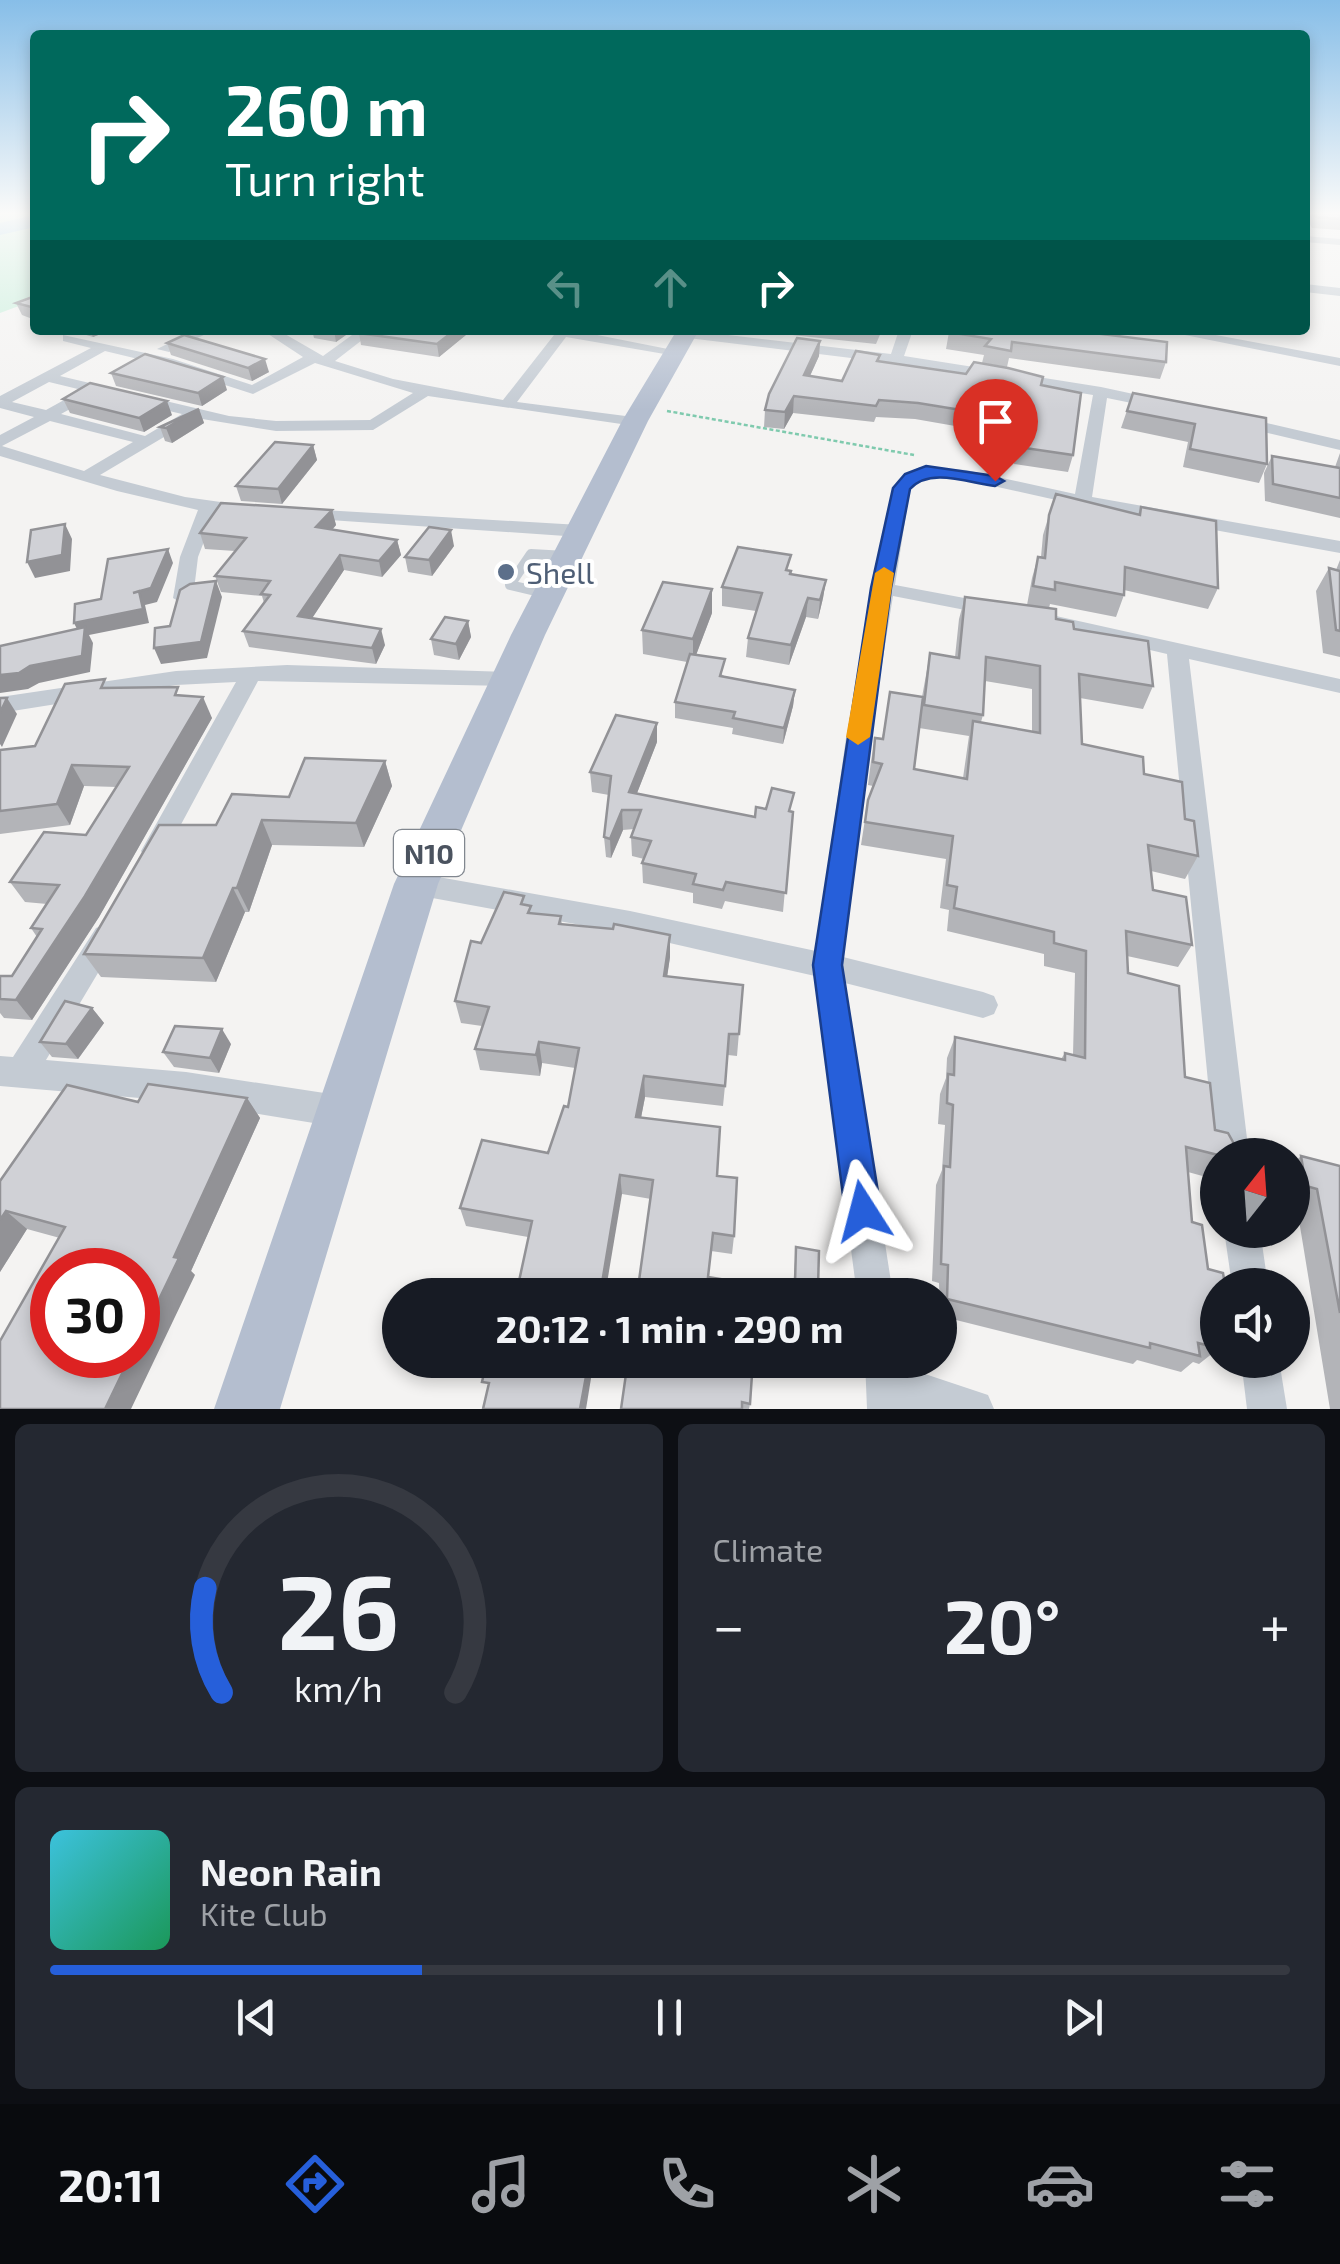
<!DOCTYPE html>
<meta charset="utf-8">
<style>
:root{--surface:#171b24;--page:#242831;--text:#f1f3f6;--muted:#9ea1a6;--line:#363941;--accent:#265fda}
body{margin:0;font-family:"Exo 2",sans-serif;background:var(--page);color:var(--text);height:100vh;display:flex;flex-direction:column;font-size:38px;white-space:nowrap}
*{box-sizing:border-box;margin:0}
p{font-size:32px;color:var(--muted)}
.icon{flex:none;width:55px;height:55px;fill:none;stroke:currentColor;stroke-width:2;stroke-linecap:round;stroke-linejoin:round}
.map{position:relative;height:1409px;overflow:hidden}
.panel{display:flex;flex-direction:column;gap:15px;padding:15px;background:#0d0f14;flex:1}
.panel>*{flex:none}
.hud{position:absolute;left:30px;top:30px;width:1280px;height:305px;border-radius:10px;box-shadow:0 5px 15px #0003;background:#00695c;color:#fff;overflow:hidden}
.needle{width:65px;rotate:17deg}
.controls{position:absolute;left:1200px;top:1138px;display:grid;gap:20px}
.controls a{display:grid;place-items:center;width:110px;height:110px;border-radius:50%;background:var(--surface);box-shadow:0 5px 15px #0003;font-size:50px}
.speed{position:absolute;left:30px;top:1248px;display:flex;gap:20px;font-size:50px;font-weight:700;text-align:center}
.speed>*{display:grid;place-content:center;width:130px;height:130px;border-radius:50%;background:var(--surface);box-shadow:0 5px 15px #0003;line-height:1}
.speed .limit{border:15px solid #d22;background:#fff;color:#111}
.pin{position:absolute;display:grid;place-items:center;width:85px;height:85px;color:#fff;margin:-102px -42px;border-radius:50% 50% 50% 0;rotate:-45deg;box-shadow:0 0 10px #0007}
.pin .icon{rotate:45deg}
.me{position:absolute;width:110px;margin:-55px;rotate:351deg;stroke-linejoin:round;filter:drop-shadow(0 0 8px #0008)}
.turn{display:flex;align-items:center;gap:35px;height:210px;padding:0 30px;font-size:45px}
.turn .icon{width:130px;height:130px;stroke-width:2.5}
.turn b{display:block;font-size:70px;line-height:85px}
.lanes{display:flex;align-items:center;height:95px;padding:0 30px;background:#0003;justify-content:center;gap:50px;direction:ltr}
.lanes .off{opacity:.35}
.big{font-size:75px;font-weight:700;line-height:1.1}
.panel .card{flex:1;display:flex;flex-direction:column;justify-content:center;gap:15px;min-width:0;padding:0 35px;border-radius:15px;background:var(--page)}
.panel .dial{align-items:center;gap:0}
.dial svg{height:260px;overflow:visible;fill:none;stroke:var(--line);stroke-width:7;stroke-linecap:round;text-anchor:middle}
.dial text{fill:var(--text);stroke:none}
.song{display:flex;align-items:center;gap:30px}
.cover{width:120px;height:120px;border-radius:15px;background:linear-gradient(135deg,hsl(190 70% 55%),hsl(150 70% 35%))}
.played{height:10px;border-radius:5px;background:linear-gradient(90deg,var(--accent) 30%,var(--line) 30%)}
.keys{display:flex;justify-content:space-around;direction:ltr}
.heat{display:flex;justify-content:space-between;align-items:center;font-size:55px;direction:ltr}
.panel .tiles{flex:1;display:grid;gap:15px;grid-template-columns:1fr 1fr}
.card:last-child{grid-column:span 2}
.trip{position:absolute;left:382px;top:1278px;width:575px;height:100px;border-radius:50px;background:var(--surface);box-shadow:0 5px 15px #0003;font-weight:700;line-height:100px;text-align:center}
.tab-bar{display:flex;height:160px;justify-content:space-around;align-items:center;background:#090b0e;color:var(--muted)}
.tab-bar .icon{width:70px;height:70px}
.tab-bar .on{color:var(--accent)}
.tab-bar b{font-size:45px;color:var(--text)}
.map>svg:first-child{display:block}
</style>
<div class="map">
<svg width="1340" height="1409" viewBox="0 0 1340 1409">
<rect width="100%" height="100%" fill="#f4f3f2"/>
<polygon fill="#c5eeda" points="0,213 35,213 35,300 0,313"/>
<g fill="none" stroke-linecap="round" stroke-linejoin="round">
<polygon fill="#95cce8" fill-rule="evenodd" points="35,215 35,227 0,235 0,223"/>
<polyline stroke="#7fcaae" stroke-width="2.5" stroke-dasharray="4 2.5" stroke-linecap="butt" points="667,411 914,455"/>
<polyline stroke="#c4cbd3" stroke-width="10" points="548,594 510,585 531,554 566,556"/>
<g fill="#c4cbd3" fill-rule="evenodd">
<polygon points="1305,236 1340,239 1340,245 1305,242"/>
<polygon points="1305,284 1340,288 1340,296 1305,292"/>
<polygon points="196,330 214,330 169,352 157,349"/>
<path d="M262,330H278L323,356L359,330H375L335,361L393,379L503,400L554,335L541,330H572L683,352L676,356L566,337L517,402L641,418V424L635,426L428,396L373,430L276,431L196,418L100,475L185,497L249,506L258,511L249,516L215,513L198,557L193,598L183,604L173,598L180,557L198,510L117,491L0,456V435L34,417L0,408V396L91,348L63,341V335L173,359L252,385L303,357ZM105,351L163,365L253,394L315,363L413,393L370,420L276,421L229,416L60,376ZM49,382L82,390L46,410L12,402ZM97,394L182,414L145,436L61,414ZM50,421L133,442L84,471L2,446Z"/>
<polygon points="686,330 891,354 899,330 913,330 904,356 1101,387 1166,401 1169,404 1161,409 1107,398 1092,497 1340,541 1340,553 1083,506 966,480 928,476 910,489 895,585 991,603 1001,609 991,615 893,596 870,738 843,957 983,992 994,996 998,1005 994,1014 983,1018 845,983 893,1295 857,1295 815,976 630,934 416,895 407,892 403,884 407,876 416,873 630,911 816,951 846,738 874,592 871,588 875,583 893,488 905,474 920,467 966,470 1075,494 1093,395 924,367 680,337 680,331"/>
<polygon points="1160,330 1189,330 1340,358 1340,366"/>
<polygon points="1236,416 1340,440 1340,450 1230,424 1230,418"/>
<polygon points="306,509 580,525 589,531 580,537 300,518 300,510"/>
<polygon points="1047,614 1340,679 1340,693 1189,659 1249,1155 1218,1155 1218,1160 1215,1155 1167,654 1040,624 1037,620 1040,616"/>
<polygon points="287,665 509,672 520,679 509,686 258,681 163,858 154,861 145,858 141,851 236,682 176,685 0,713 0,697 176,671"/>
<polygon points="106,924 116,928 120,936 46,1060 186,1072 344,1096 355,1101 360,1112 355,1123 344,1128 186,1102 0,1086 0,1056 13,1057 96,928"/>
<polygon points="1224,1230 1260,1230 1268,1285 1232,1285"/>
<polygon points="865,1360 903,1360 904,1367 988,1395 994,1409 867,1409"/>
<polygon points="1241,1360 1279,1360 1287,1409 1247,1409"/>
</g>
<polygon fill="#b4becf" fill-rule="evenodd" points="677,330 699,330 648,421 545,635 438,884 280,1409 214,1409 394,884 511,635 622,421"/>
</g>
<g fill="#b3b4b8" fill-rule="evenodd">
<polygon points="1305,213 1340,213 1340,230 1312,228 1305,216"/>
<polygon points="35,296 35,320 22,315 16,303"/>
<polygon points="69,330 111,330 93,337"/>
<polygon points="312,330 353,330 336,342 314,338"/>
<polygon points="362,330 472,330 439,357 361,345 359,333"/>
<polygon points="747,330 882,330 876,344"/>
<polygon points="949,332 1166,362 1160,379 1009,358 1007,367 982,363 984,355 946,349"/>
<polygon points="820,341 819,356 810,376 842,381 880,355 879,362 1041,385 1073,455 1068,472 1014,464 1018,437 915,419 876,417 874,422 793,413 784,429 764,427 765,410"/>
<polygon points="167,343 269,372 252,381 171,355"/>
<polygon points="111,373 227,390 202,406 116,386"/>
<polygon points="1133,393 1266,418 1267,464 1259,483 1183,467 1188,442 1121,428"/>
<polygon points="63,399 172,415 144,432 70,413"/>
<polygon points="199,409 204,423 172,443 165,441 160,427"/>
<polygon points="313,445 317,460 282,504 241,501 236,486"/>
<polygon points="1340,453 1340,518 1265,501 1264,473 1272,456 1335,467"/>
<path d="M1141,507L1218,588L1208,609L1124,590V595L1116,617L1050,604L1049,608L1056,619L1074,629L1153,686L1143,709L1080,698L1082,744L1144,774L1185,819L1198,856L1185,879L1151,871L1153,890L1192,945L1178,967L1127,956L1128,973L1185,1077L1218,1155L1217,1180L1188,1172L1192,1222L1208,1269L1218,1285V1306L1213,1310L1218,1349L1199,1364L1193,1362L1181,1372L1137,1360L1133,1364L940,1316L939,1283L932,1281L936,1185L942,1170L945,1125L938,1124L940,1094L946,1078L947,1058L955,1037L1061,1059L1065,1053L1073,1055L1075,973L1044,966V954L947,931L949,910L940,908L946,859L861,845L868,800L873,786L868,785L871,761L875,738L882,739L890,692L922,697L930,653L955,657L959,619L965,597L1027,605L1032,578L1038,557H1041L1043,535L1049,515L1138,514ZM985,681L1032,689V732L981,722L983,715ZM919,728L969,736L963,778L914,769Z"/>
<polygon points="332,510 336,525 333,529 397,540 401,555 382,577 344,570 312,618 385,645 376,664 249,647 243,631 264,603 262,596 221,592 215,576 235,551 205,549 200,533"/>
<polygon points="454,546 432,576 408,572 405,557"/>
<polygon points="1340,560 1340,657 1323,653 1316,591 1329,568 1336,570"/>
<polygon points="790,570 790,574 826,580 823,598 818,619 806,617 789,665 746,657 748,638 756,611 722,606 722,587"/>
<polygon points="712,613 696,655 724,676 795,690 793,706 783,744 732,734 733,728 675,718 675,702 687,662 643,654 642,630"/>
<polygon points="468,621 471,637 459,660 434,655 431,639"/>
<polygon points="110,688 182,696 212,718 99,917 32,1020 4,1018 0,1013 0,976 12,976 37,937 31,928 47,904 25,902 10,882 86,835 117,787 84,786 70,825 0,834 0,750 35,746"/>
<polygon points="657,742 637,793 755,817 792,812 783,912 725,901 722,909 693,903 693,893 643,883 642,863 644,859 632,856 631,837 634,829 623,830 611,858 606,857 604,837 609,795 592,792 590,772"/>
<polygon points="385,761 392,786 364,847 272,845 249,912 245,912 216,982 101,977 84,954 216,825"/>
<polygon points="526,905 532,914 561,916 562,925 670,957 667,976 743,985 737,1056 728,1055 723,1106 645,1097 641,1118 717,1176 734,1236 732,1254 711,1251 637,1295 651,1199 622,1194 528,1237 466,1226 460,1208 548,1153 568,1107 575,1068 542,1063 540,1076 480,1070 475,1049 482,1026 461,1023 455,1001 481,943"/>
<polygon points="92,1008 104,1023 78,1059 52,1057 40,1042"/>
<polygon points="231,1044 219,1073 174,1067 163,1052"/>
<polygon points="247,1098 260,1118 191,1271 195,1275 27,1229 0,1272 0,1181 138,1102"/>
<polygon points="1301,1156 1340,1166 1340,1409 1330,1409 1297,1208 1292,1207 1292,1164"/>
<polygon points="796,1247 818,1287 816,1293 793,1289"/>
<polygon points="628,1360 750,1404 749,1409 621,1409"/>
</g>
<g fill="#929296">
<polygon points="90,330 111,330 93,337"/>
<polygon points="334,330 353,330 336,342"/>
<polygon points="455,330 472,330 439,357 437,344"/>
<polygon points="820,341 819,356 803,391 804,375"/>
<polygon points="265,359 269,372 252,381 248,368"/>
<polygon points="223,377 227,390 202,406 198,393"/>
<polygon points="794,396 793,413 784,429 785,412"/>
<polygon points="167,401 172,415 144,432 139,418"/>
<polygon points="199,409 204,423 172,443 166,428"/>
<polygon points="313,445 317,460 282,504 278,489"/>
<polygon points="332,510 336,525 321,542 316,527"/>
<polygon points="65,524 72,539 70,571 35,578 27,562"/>
<polygon points="451,530 454,546 432,576 429,560"/>
<polygon points="397,540 401,555 382,577 379,561"/>
<polygon points="168,549 173,563 157,602 145,605 149,623 89,635 93,643 90,672 39,683 28,689 0,693 0,675 81,637 74,623 133,593"/>
<polygon points="340,555 344,570 303,632 298,616"/>
<polygon points="826,580 823,598 818,619 820,600"/>
<polygon points="216,581 222,597 207,658 161,664 154,648"/>
<polygon points="712,589 712,613 693,663 693,639"/>
<polygon points="808,598 806,617 789,665 791,645"/>
<polygon points="468,621 471,637 459,660 456,644"/>
<polygon points="381,629 385,645 376,664 372,648"/>
<polygon points="795,690 793,706 783,744 784,728"/>
<polygon points="203,697 212,718 99,917 32,1020 16,1000"/>
<polygon points="7,698 17,714 2,747 0,744 0,713"/>
<polygon points="657,723 657,742 630,811 629,792"/>
<polygon points="385,761 392,786 364,847 356,823"/>
<polygon points="72,765 84,786 70,825 57,804"/>
<polygon points="622,810 623,830 611,858 610,839"/>
<polygon points="262,820 272,845 249,912 237,888"/>
<polygon points="233,888 245,912 216,982 203,958"/>
<polygon points="670,935 670,957 664,998 664,976"/>
<polygon points="92,1008 104,1023 78,1059 66,1044"/>
<polygon points="222,1029 231,1044 219,1073 210,1058"/>
<polygon points="539,1042 542,1063 540,1076 536,1055"/>
<polygon points="644,1076 645,1097 637,1138 636,1117"/>
<polygon points="247,1098 260,1118 191,1271 195,1275 131,1409 105,1409 131,1355 138,1355 138,1343 174,1257"/>
<polygon points="620,1175 622,1194 605,1295 600,1295"/>
<polygon points="6,1211 27,1229 0,1272 0,1220"/>
<polygon points="589,1360 594,1360 586,1409 580,1409"/>
</g>
<g fill="#d0d1d6" stroke="#929296" stroke-width="2.5">
<polygon points="1314,213 1340,213 1340,219 1317,217"/>
<polygon points="35,296 35,308 16,303"/>
<polygon points="362,330 455,330 437,344 359,333"/>
<polygon points="950,330 1069,330 1167,342 1166,362 1012,342 1011,351 985,346 991,339 949,332"/>
<polygon points="184,335 265,359 248,368 167,343"/>
<polygon points="797,338 820,341 804,375 842,381 856,351 880,355 877,361 966,374 974,362 1008,368 1043,377 1041,385 1081,393 1073,455 1018,447 1022,420 918,403 879,400 876,406 794,396 785,412 765,410 769,394"/>
<polygon points="145,354 223,377 198,393 111,373"/>
<polygon points="90,383 167,401 139,418 63,399"/>
<polygon points="1133,393 1266,418 1267,464 1190,449 1195,424 1127,411"/>
<polygon points="199,409 166,428 160,427"/>
<polygon points="275,442 313,445 278,489 236,486"/>
<polygon points="1272,456 1340,468 1340,498 1273,484"/>
<polygon points="1056,494 1140,515 1141,507 1216,521 1218,588 1125,567 1124,595 1055,582 1055,590 1033,586 1038,557 1045,558 1049,515"/>
<polygon points="221,503 332,510 316,527 397,540 379,561 340,555 298,616 381,629 372,648 243,631 270,595 261,594 270,581 215,576 246,538 200,533"/>
<polygon points="65,524 62,555 27,562 31,530"/>
<polygon points="429,527 451,530 429,560 405,557"/>
<polygon points="738,547 791,555 786,570 791,571 790,574 826,580 820,600 808,598 791,645 748,638 762,593 722,587"/>
<polygon points="168,549 151,588 133,593 139,591 143,609 74,623 75,604 101,599 108,559"/>
<polygon points="1329,568 1340,571 1340,631 1336,630"/>
<polygon points="216,581 201,642 154,648 155,628 170,626 180,590 190,584"/>
<polygon points="663,582 712,589 693,639 642,630"/>
<polygon points="965,597 1056,609 1056,619 1073,622 1074,629 1148,641 1153,686 1079,674 1082,744 1143,757 1144,774 1182,782 1185,819 1194,821 1198,856 1148,845 1153,890 1186,897 1192,945 1126,931 1128,973 1179,986 1185,1077 1210,1083 1215,1130 1228,1133 1233,1142 1234,1155 1218,1155 1186,1147 1192,1222 1202,1225 1208,1269 1223,1273 1225,1285 1218,1285 1218,1296 1211,1295 1218,1348 1198,1343 1200,1356 1150,1343 1150,1348 947,1299 948,1265 941,1264 944,1166 950,1167 953,1105 947,1103 948,1074 954,1075 955,1037 1065,1060 1065,1053 1085,1058 1086,951 1054,943 1054,932 954,908 957,887 947,885 953,836 865,822 868,800 882,764 873,762 875,738 883,739 890,692 923,697 914,769 967,779 973,721 1040,733 1040,666 986,657 983,715 924,705 930,653 959,658"/>
<polygon points="445,617 468,621 456,644 431,639"/>
<polygon points="85,627 82,656 30,666 19,673 0,675 0,646"/>
<polygon points="690,654 725,659 720,676 795,690 784,728 733,718 735,712 675,702"/>
<polygon points="105,679 101,688 178,687 175,695 203,697 85,896 16,1000 0,999 0,976 12,976 42,929 31,928 59,885 10,882 44,832 86,835 129,767 72,765 57,804 0,811 0,750 35,746 65,684"/>
<polygon points="0,698 7,698 0,713"/>
<polygon points="616,715 657,723 629,792 755,817 756,807 766,809 772,788 794,793 789,811 793,812 786,893 726,882 723,890 693,884 696,874 642,863 651,841 631,837 641,810 622,810 610,839 604,837 611,776 590,772"/>
<polygon points="305,758 385,761 356,823 262,820 237,888 233,888 203,958 84,954 159,825 216,825 232,794 289,797"/>
<polygon points="504,892 524,896 521,904 531,906 528,913 561,916 559,924 613,929 614,924 670,935 664,976 743,985 739,1034 729,1034 725,1086 644,1076 636,1117 720,1127 717,1176 737,1178 734,1236 713,1233 708,1277 757,1285 757,1295 637,1295 653,1180 620,1175 600,1295 516,1295 532,1221 460,1208 482,1140 548,1153 564,1106 568,1107 579,1048 539,1042 536,1055 475,1049 489,1007 455,1001 471,941 481,943"/>
<polygon points="65,1001 92,1008 66,1044 40,1042"/>
<polygon points="175,1026 222,1029 210,1058 163,1052"/>
<polygon points="148,1084 247,1098 174,1257 179,1258 138,1343 138,1270 52,1270 52,1355 131,1355 105,1409 0,1409 0,1341 65,1227 6,1211 0,1220 0,1181 67,1085 138,1102"/>
<polygon points="1301,1156 1340,1166 1340,1313 1317,1189 1306,1186"/>
<polygon points="796,1247 819,1251 818,1287 795,1283"/>
<polygon points="487,1360 589,1360 580,1409 483,1409 489,1383 482,1382"/>
<polygon points="628,1360 753,1360 750,1404 742,1402 742,1409 621,1409"/>
</g>
<linearGradient id="sky" x2="0" y2="1"><stop stop-color="#87bee8"/><stop offset="0.52" stop-color="#fafaf9"/><stop offset="1" stop-color="#fafaf9" stop-opacity="0"/></linearGradient>
<rect width="1340" height="410" fill="url(#sky)"/>
<path fill="#265fda" stroke="#193e8e" stroke-width="2.5" d="M926,466L995,476L1004,481L995,486C969,483 930,467 910,489L891,588L842,965L881,1211L875,1223L863,1229L851,1223L845,1211L813,965L871,588L893,488L905,474Z"/>
<polygon fill="#f59e0b" points="884,567 894,573 870,737 858,745 846,737 875,573"/>
<circle fill="#5c6f8a" stroke="#fff" stroke-width="4" cx="506" cy="572" r="10"/>
<g text-anchor="middle" dominant-baseline="central" stroke-width="8" stroke-linejoin="round" paint-order="stroke">
<rect fill="#fff" stroke="#81878f" stroke-width="2.5" x="394" y="830" width="70" height="46" rx="8"/>
<g font-size="28" font-weight="bold" fill="#4b535f">
<text x="429" y="853">N10</text>
</g>
<g font-size="30" fill="#4e5e75" stroke="#fff" text-anchor="start">
<text x="526" y="572">Shell</text>
</g>
</g>
</svg>
<div class="controls">
<a><svg class="needle" viewBox="-14 -14 28 28"><path d="M0-13l5 13h-10z" fill="#e53935"/><path d="M0 13l5-13h-10z" fill="#9ea1a6"/></svg></a>
<a><svg class="icon" aria-label="sound" viewBox="0 0 24 24"><path d="M4 9h4l5-4v14l-5-4H4zM17 9q2 3 0 6"/></svg></a>
</div>
<div class="speed"><div class="limit">30</div></div>
<div class="pin" style="left:995px;top:481px;background:#d93025"><svg class="icon" aria-label="arrive" viewBox="0 0 24 24"><path d="M6 21V4h12l-3 4 3 4H6"/></svg></div>
<svg class="me" style="left:863px;top:1211px" viewBox="-20 -20 40 40"><path d="M0-17L14 15 0 8-14 15z" fill="#265fda" stroke="#fff" stroke-width="4"/></svg>
<div class="trip">20:12 · 1 min · 290 m</div>
<div class="hud">
<div class="turn"><svg class="icon" aria-label="right" viewBox="0 0 24 24"><path d="M7 20v-9h11M14 6l5 5-5 5"/></svg><div><b>260 m</b>Turn right</div></div>
<div class="lanes"><svg class="icon off" aria-label="left" viewBox="0 0 24 24"><path d="M17 20v-9H6M10 6l-5 5 5 5"/></svg><svg class="icon off" aria-label="ahead" viewBox="0 0 24 24"><path d="M12 20V5M6 11l6-6 6 6"/></svg><svg class="icon" aria-label="right" viewBox="0 0 24 24"><path d="M7 20v-9h11M14 6l5 5-5 5"/></svg></div>
</div>
</div>
<section class="panel">
<div class="tiles">
<div class="card dial"><svg viewBox="0 0 100 80">
<path d="M14 69A42 42 0 1 1 86 69"/>
<path d="M14 69A42 42 0 0 1 9 37" stroke="#265fda"/>
<text x="50" y="56" font-size="32" font-weight="700">26</text>
<text x="50" y="72" font-size="11">km/h</text>
</svg></div>
<div class="card"><p>Climate</p>
<div class="heat"><a>−</a><b class="big">20°</b><a>+</a></div>
</div>
<div class="card">
<div class="song"><i class="cover"></i><div><b>Neon Rain</b><p>Kite Club</p></div></div>
<div class="played"></div>
<div class="keys"><svg class="icon" aria-label="previous" viewBox="0 0 24 24"><path d="M18 5L8 12l10 7zM5 5v14"/></svg><svg class="icon" aria-label="pause" viewBox="0 0 24 24"><path d="M8 5v14M16 5v14"/></svg><svg class="icon" aria-label="next" viewBox="0 0 24 24"><path d="M6 5l10 7-10 7zM19 5v14"/></svg></div>
</div>
</div>
</section>
<nav class="tab-bar">
<b>20:11</b>
<svg class="icon on" aria-label="directions" viewBox="0 0 24 24"><path d="M12 3l9 9-9 9-9-9zM9 14v-3h6M13 9l2 2-2 2"/></svg>
<svg class="icon" aria-label="music" viewBox="0 0 24 24"><path d="M9 18V5l10-2v13"/><circle cx="6" cy="18" r="3"/><circle cx="16" cy="16" r="3"/></svg>
<svg class="icon" aria-label="phone" viewBox="0 0 24 24"><path d="M5 4h4l2 5-3 2q2 4 5 5l2-3 5 2v4C11 20 4 13 5 4z"/></svg>
<svg class="icon" aria-label="climate" viewBox="0 0 24 24"><path d="M12 3v18M4 7l16 10M4 17L20 7"/></svg>
<svg class="icon" aria-label="car" viewBox="0 0 24 24"><path d="M5 17H2v-5l4-1 3-4h7l3 4 3 1v5h-3M9 17h6M6 11h13"/><circle cx="7" cy="17" r="2"/><circle cx="17" cy="17" r="2"/></svg>
<svg class="icon" aria-label="filters" viewBox="0 0 24 24"><path d="M4 7h16M4 17h16"/><circle cx="9" cy="7" r="2"/><circle cx="15" cy="17" r="2"/></svg>
</nav>
